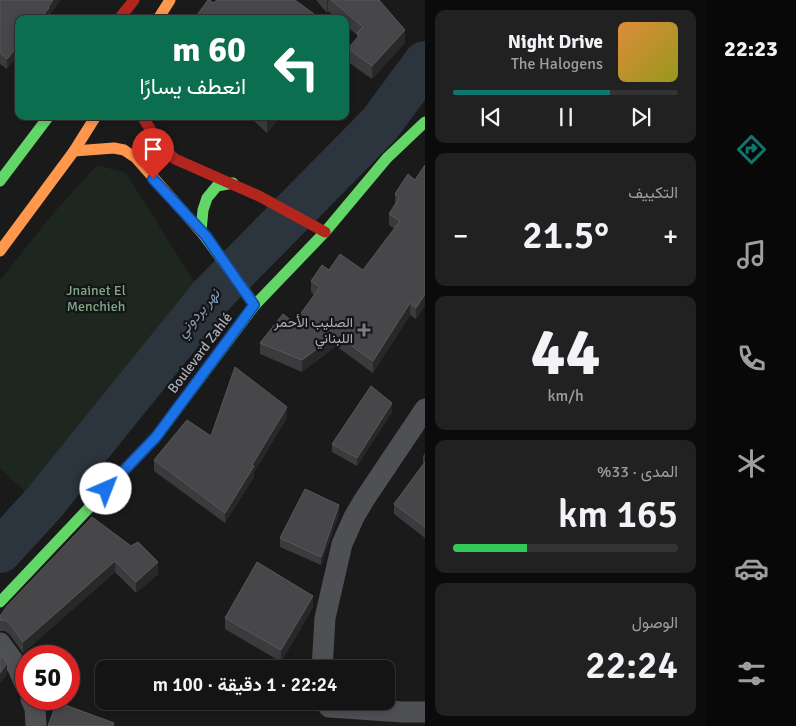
<!DOCTYPE html>
<html lang="ar">
<meta charset="utf-8">
<style>
:root{--surface:#141414;--page:#212122;--text:#f1f3f6;--muted:#9d9ea0;--line:#333334;--accent:#0f766e}
body{margin:0;font-family:Signika,Vazirmatn,sans-serif;background:var(--page);color:var(--text);direction:rtl;height:100vh;display:flex;flex-direction:column;font-size:19px;white-space:nowrap}
*{box-sizing:border-box;margin:0}
p{font-size:16px;color:var(--muted)}
.icon{flex:none;width:28px;height:28px;fill:none;stroke:currentColor;stroke-width:2;stroke-linecap:round;stroke-linejoin:round}
.map{position:relative;flex:1;overflow:hidden;direction:ltr}
.sheet{display:flex;flex-direction:column;gap:10px;padding:10px;background:#0b0b0b;width:281px}
.sheet>*{flex:none}
.guide{position:absolute;left:15px;top:15px;width:334px;height:105px;border-radius:10px;box-shadow:0 2px 8px #0003,0 0 0 1px var(--line);direction:rtl;background:#0b6e4f;color:#fff;overflow:hidden}
.speed{position:absolute;left:15px;top:645px;display:flex;gap:10px;font-size:25px;font-weight:700;text-align:center}
.speed>*{display:grid;place-content:center;width:65px;height:65px;border-radius:50%;background:var(--surface);box-shadow:0 2px 8px #0003,0 0 0 1px var(--line);line-height:1}
.speed .limit{border:8px solid #d22;background:#fff;color:#111}
.pin{position:absolute;display:grid;place-items:center;width:42px;height:42px;color:#fff;margin:-51px -21px;border-radius:50% 50% 50% 0;rotate:-45deg;box-shadow:0 0 5px #0007}
.pin .icon{rotate:45deg}
.me{position:absolute;width:55px;margin:-28px;rotate:44deg;stroke-linejoin:round;filter:drop-shadow(0 0 4px #0008)}
.turn{display:flex;align-items:center;gap:18px;height:105px;padding:0 20px;font-size:22px}
.turn .icon{width:65px;height:65px;stroke-width:2.5}
.turn b{display:block;font-size:35px;line-height:42px}
.big{font-size:38px;font-weight:600;line-height:1.1}
.sheet .widget{flex:1;display:flex;flex-direction:column;justify-content:center;gap:8px;min-width:0;padding:0 18px;border-radius:10px;background:var(--page)}
.sheet .dial{align-items:center;gap:0}
.dial b{font-size:65px;line-height:1}
.song{display:flex;align-items:center;gap:15px}
.cover{width:60px;height:60px;border-radius:8px;background:linear-gradient(135deg,hsl(30 70% 55%),hsl(60 70% 35%))}
.played{height:5px;border-radius:2px;background:linear-gradient(90deg,var(--accent) 70%,var(--line) 70%)}
.keys{display:flex;justify-content:space-around;direction:ltr}
.heat{display:flex;justify-content:space-between;align-items:center;font-size:28px;direction:ltr}
.charge{height:8px;border-radius:4px;background:linear-gradient(90deg,#34c759 33%,var(--line) 0)}
.trip{position:absolute;left:95px;top:660px;width:300px;height:50px;border-radius:10px;background:var(--surface);box-shadow:0 2px 8px #0003,0 0 0 1px var(--line);font-weight:600;line-height:50px;text-align:center;direction:rtl}
main{display:flex;flex:1;min-height:0}
.tab-bar{display:flex;flex-direction:column;width:90px;justify-content:space-around;align-items:center;background:#080808;color:var(--muted)}
.tab-bar .icon{width:35px;height:35px}
.tab-bar .selected{color:var(--accent)}
.tab-bar b{font-size:22px;color:var(--text)}
.map>svg:first-child{display:block}
</style>
<main>
<nav class="tab-bar">
<b>22:23</b>
<svg class="icon selected" aria-label="directions" viewBox="0 0 24 24"><path d="M12 3l9 9-9 9-9-9zM9 14v-3h6M13 9l2 2-2 2"/></svg>
<svg class="icon" aria-label="music" viewBox="0 0 24 24"><path d="M9 18V5l10-2v13"/><circle cx="6" cy="18" r="3"/><circle cx="16" cy="16" r="3"/></svg>
<svg class="icon" aria-label="phone" viewBox="0 0 24 24"><path d="M5 4h4l2 5-3 2q2 4 5 5l2-3 5 2v4C11 20 4 13 5 4z"/></svg>
<svg class="icon" aria-label="climate" viewBox="0 0 24 24"><path d="M12 3v18M4 7l16 10M4 17L20 7"/></svg>
<svg class="icon" aria-label="car" viewBox="0 0 24 24"><path d="M5 17H2v-5l4-1 3-4h7l3 4 3 1v5h-3M9 17h6M6 11h13"/><circle cx="7" cy="17" r="2"/><circle cx="17" cy="17" r="2"/></svg>
<svg class="icon" aria-label="filters" viewBox="0 0 24 24"><path d="M4 7h16M4 17h16"/><circle cx="9" cy="7" r="2"/><circle cx="15" cy="17" r="2"/></svg>
</nav>
<section class="sheet">
<div class="widget">
<div class="song"><i class="cover"></i><div><b>Night Drive</b><p>The Halogens</p></div></div>
<div class="played"></div>
<div class="keys"><svg class="icon" aria-label="previous" viewBox="0 0 24 24"><path d="M18 5L8 12l10 7zM5 5v14"/></svg><svg class="icon" aria-label="pause" viewBox="0 0 24 24"><path d="M8 5v14M16 5v14"/></svg><svg class="icon" aria-label="next" viewBox="0 0 24 24"><path d="M6 5l10 7-10 7zM19 5v14"/></svg></div>
</div>
<div class="widget"><p>التكييف</p>
<div class="heat"><a>−</a><b class="big">21.5°</b><a>+</a></div>
</div>
<div class="widget dial"><b>44</b><p>km/h</p></div>
<div class="widget"><p>المدى · 33%</p><b class="big">165 km</b><div class="charge"></div></div>
<div class="widget"><p>الوصول</p><b class="big">22:24</b></div>
</section>
<div class="map">
<svg width="425" height="726" viewBox="0 0 425 726">
<rect width="100%" height="100%" fill="#1a1a1b"/>
<polygon fill="#1e2620" points="97,165 126,173 208,304 30,496 0,468 0,280 51,216"/>
<g fill="none" stroke-linecap="round" stroke-linejoin="round">
<polyline stroke="#2c353e" stroke-width="44" points="0,551 43,504 210,297 380,124 425,63"/>
<g stroke="#4e5054" stroke-width="21">
<polyline points="0,643 17,666 26,686"/>
<polyline points="322,669 325,618 342,544 354,517 364,500 425,409"/>
<polyline points="31,699 35,708 36,726"/>
<polyline points="329,707 403,712 425,712"/>
</g>
<g stroke="#63d668" stroke-width="11">
<polyline points="0,181 49,116"/>
<polyline points="201,231 203,210 207,198 217,186 233,183"/>
<polyline points="203,234 255,305"/>
<polyline points="0,602 156,437 255,305 325,232 387,158 425,122"/>
</g>
<g stroke="#ff974d" stroke-width="11">
<polyline points="158,19 170,0"/>
<polyline points="74,151 114,148 124,150 136,158 203,234"/>
<polyline points="0,251 74,151 96,116"/>
</g>
<g stroke="#b3261e" stroke-width="11">
<polyline points="119,19 134,0"/>
<polyline points="142,116 160,145 175,159 259,196 325,232"/>
</g>
</g>
<g fill="#3a3b3d">
<polygon points="0,0 49,16 49,19 19,19 7,69 0,64"/>
<polygon points="316,0 379,0 405,43 372,79 348,62 348,48 357,39 357,35 345,25 345,19 337,19 328,11 327,13"/>
<polygon points="248,116 281,116 267,133"/>
<polygon points="425,165 425,305 416,319 410,315 373,373 336,346 302,372 260,354 260,343 294,323 314,295 311,292 311,281 329,270 363,270 395,229 389,225 389,214 395,205 395,194 415,180"/>
<polygon points="392,412 357,466 332,452 332,444"/>
<polygon points="287,418 254,472 254,477 225,523 154,471 154,460 211,436"/>
<polygon points="425,453 425,538 394,514 394,504 423,464 423,456"/>
<polygon points="339,514 321,565 280,547 280,538"/>
<polygon points="92,517 158,574 136,593 115,572 23,653 10,635 5,631 0,631 0,616"/>
<polygon points="313,607 281,662 225,629 225,618"/>
</g>
<g fill="#282829">
<polygon points="53,0 61,0 49,16 49,19 40,19"/>
<polygon points="327,0 328,0 328,11 327,13"/>
<polygon points="405,30 405,43 372,79 372,66"/>
<polygon points="19,45 19,55 7,69 7,59"/>
<polygon points="269,116 281,116 267,133 267,119"/>
<polygon points="425,294 425,305 416,319 416,308"/>
<polygon points="410,303 410,315 373,373 373,361"/>
<polygon points="336,335 336,346 302,372 302,360"/>
<polygon points="392,403 392,412 357,466 357,458"/>
<polygon points="287,407 287,418 254,472 254,477 225,523 225,513 252,465"/>
<polygon points="339,505 339,514 321,565 321,557"/>
<polygon points="115,561 115,572 23,653 23,642"/>
<polygon points="158,562 158,574 136,593 136,582"/>
<polygon points="313,596 313,607 281,662 281,650"/>
<polygon points="7,663 7,674 0,684 0,673"/>
</g>
<g fill="#47474a" stroke="#56585c">
<polygon points="0,0 53,0 48,7 49,8 40,19 19,19 19,45 7,59 0,53"/>
<polygon points="208,0 210,0 213,3 217,0 295,0 314,14 311,19 194,19"/>
<polygon points="331,0 379,0 405,30 372,66 348,48 359,36 357,33 363,27"/>
<polygon points="263,116 269,116 267,119"/>
<polygon points="425,165 425,294 416,308 410,303 373,361 336,335 302,360 260,343 283,314 294,323 320,287 311,281 322,265 329,270 340,254 363,270 400,221 389,214 399,198 395,194 408,174 415,180"/>
<polygon points="235,367 287,407 252,465 254,466 225,513 154,460 187,420 211,436"/>
<polygon points="371,386 392,403 357,458 332,444"/>
<polygon points="425,462 425,527 394,504"/>
<polygon points="305,489 339,505 321,557 280,538"/>
<polygon points="92,517 131,546 138,542 158,562 136,582 115,561 23,642 10,624 5,620 0,620 0,616 7,606"/>
<polygon points="257,562 313,596 281,650 225,618"/>
<polygon points="0,654 7,663 0,673"/>
<polygon points="57,702 114,723 113,726 48,726"/>
</g>
<g fill="none" stroke-linecap="round" stroke-linejoin="round">
<g stroke="#114b97" stroke-width="12">
<polyline id="route" points="106,489 156,437 254,305 206,236 153,179"/>
</g>
<use href="#route" stroke="#1a73e8" stroke-width="9"/>
</g>
<path fill="#787c84" stroke="#151417" stroke-width="2" d="M361.5 322.5h5v5h5v5h-5v5h-5v-5h-5v-5h5z"/>
<g text-anchor="middle" dominant-baseline="central" stroke-width="4.5" stroke-linejoin="round" paint-order="stroke">
<g font-size="14" fill="#81a886" stroke="#151417">
<text x="96" y="290">Jnainet El<tspan x="96" dy="16">Menchieh</tspan></text>
</g>
<g font-size="14" fill="#abb0bc" stroke="#151417" text-anchor="end">
<text x="353" y="322">الصليب الأحمر<tspan x="353" dy="16">اللبناني</tspan></text>
</g>
<g font-size="14" fill="#abb0bc" stroke="#151417">
<text transform="translate(200 353) rotate(-53)">Boulevard Zahlé</text>
</g>
<g font-size="15" font-style="italic" fill="#819cb9" stroke="#151417">
<text transform="translate(198 313) rotate(-50)">نهر بردوني</text>
</g>
</g>
</svg>
<div class="speed"><div class="limit">50</div></div>
<div class="pin" style="left:153px;top:179px;background:#d93025"><svg class="icon" aria-label="arrive" viewBox="0 0 24 24"><path d="M6 21V4h12l-3 4 3 4H6"/></svg></div>
<svg class="me" style="left:106px;top:489px" viewBox="-20 -20 40 40"><circle r="19" fill="#fff"/><path d="M0-13L10 11 0 6-10 11z" fill="#1a73e8"/></svg>
<div class="trip">22:24 · 1 دقيقة · 100 m</div>
<div class="guide">
<div class="turn"><svg class="icon" aria-label="left" viewBox="0 0 24 24"><path d="M17 20v-9H6M10 6l-5 5 5 5"/></svg><div><b>60 m</b>انعطف يسارًا</div></div>
</div>
</div>
</main>
